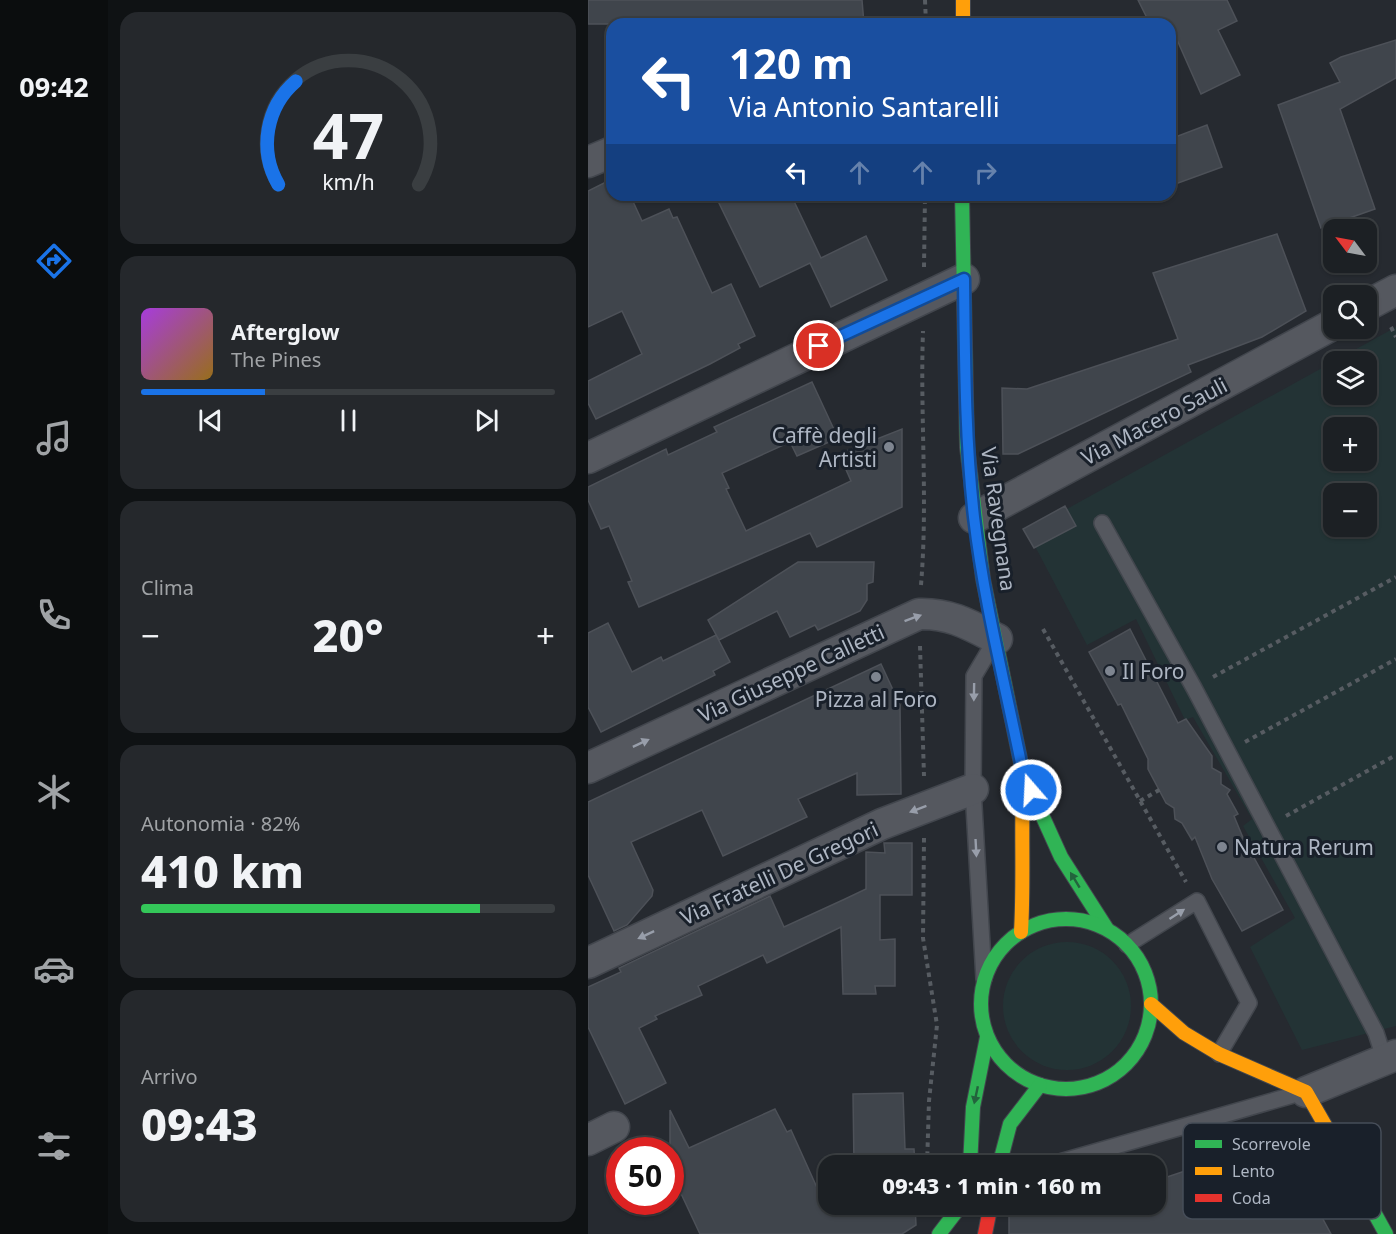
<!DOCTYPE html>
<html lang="it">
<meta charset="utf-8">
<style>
:root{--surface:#1c2024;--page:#25282c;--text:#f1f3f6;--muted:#a0a3a6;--line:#3a3e41;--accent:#1a73e8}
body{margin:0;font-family:"Noto Sans",sans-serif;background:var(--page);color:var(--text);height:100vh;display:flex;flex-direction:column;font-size:22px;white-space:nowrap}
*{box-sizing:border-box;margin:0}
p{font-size:20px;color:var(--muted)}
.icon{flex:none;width:33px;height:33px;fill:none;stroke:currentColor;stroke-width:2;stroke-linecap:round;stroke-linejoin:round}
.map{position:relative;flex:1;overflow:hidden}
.panel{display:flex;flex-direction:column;gap:12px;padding:12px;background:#0f1214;width:480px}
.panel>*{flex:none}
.top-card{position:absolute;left:18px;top:18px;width:570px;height:183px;border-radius:18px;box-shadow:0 2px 4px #0004,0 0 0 2px var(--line);background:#1a4fa0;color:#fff;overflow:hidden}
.needle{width:39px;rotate:302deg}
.tools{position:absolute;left:735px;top:219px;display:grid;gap:12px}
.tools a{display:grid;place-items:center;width:54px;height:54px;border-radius:12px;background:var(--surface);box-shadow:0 2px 4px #0004,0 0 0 2px var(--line);font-size:30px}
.speed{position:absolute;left:18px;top:1137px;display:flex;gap:12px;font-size:30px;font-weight:700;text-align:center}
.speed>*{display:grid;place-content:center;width:78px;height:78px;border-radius:50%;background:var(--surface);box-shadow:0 2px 4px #0004,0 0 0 2px var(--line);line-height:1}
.speed .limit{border:9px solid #d22;background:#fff;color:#111}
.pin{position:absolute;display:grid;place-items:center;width:51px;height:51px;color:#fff;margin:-26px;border:3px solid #fff;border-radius:50%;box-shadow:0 2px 6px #0007}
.me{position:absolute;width:66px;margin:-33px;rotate:341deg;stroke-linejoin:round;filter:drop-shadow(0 0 4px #0008)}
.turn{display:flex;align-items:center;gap:21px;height:126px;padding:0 24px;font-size:27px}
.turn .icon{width:78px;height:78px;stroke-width:2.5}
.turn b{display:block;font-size:42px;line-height:51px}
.lanes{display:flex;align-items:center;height:57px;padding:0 24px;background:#0003;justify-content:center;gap:30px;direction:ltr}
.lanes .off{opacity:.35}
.big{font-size:45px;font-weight:800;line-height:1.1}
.panel .tile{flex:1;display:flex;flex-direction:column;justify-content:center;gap:9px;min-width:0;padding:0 21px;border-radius:18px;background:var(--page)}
.panel .dial{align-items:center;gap:0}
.dial svg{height:156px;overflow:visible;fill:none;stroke:var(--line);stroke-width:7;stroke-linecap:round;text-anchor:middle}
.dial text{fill:var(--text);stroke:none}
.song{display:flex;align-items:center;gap:18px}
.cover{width:72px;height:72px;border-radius:9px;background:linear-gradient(135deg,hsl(280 70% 55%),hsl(40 70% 35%))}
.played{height:6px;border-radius:3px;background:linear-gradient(90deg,var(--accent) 30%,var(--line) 30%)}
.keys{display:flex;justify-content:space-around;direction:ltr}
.heat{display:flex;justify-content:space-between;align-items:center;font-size:33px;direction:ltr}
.charge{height:9px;border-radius:4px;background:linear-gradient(90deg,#34c759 82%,var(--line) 0)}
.trip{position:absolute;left:230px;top:1155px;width:348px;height:60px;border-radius:18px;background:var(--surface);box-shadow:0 2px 4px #0004,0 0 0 2px var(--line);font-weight:800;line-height:60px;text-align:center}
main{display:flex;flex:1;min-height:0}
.tabs{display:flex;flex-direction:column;width:108px;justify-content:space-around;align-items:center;background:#0b0d0e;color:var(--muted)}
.tabs .icon{width:42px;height:42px}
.tabs .on{color:var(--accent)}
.tabs b{font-size:27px;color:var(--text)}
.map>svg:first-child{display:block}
</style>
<main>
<nav class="tabs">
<b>09:42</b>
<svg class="icon on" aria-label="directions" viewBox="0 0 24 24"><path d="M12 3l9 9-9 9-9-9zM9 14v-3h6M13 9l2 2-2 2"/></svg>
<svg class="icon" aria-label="music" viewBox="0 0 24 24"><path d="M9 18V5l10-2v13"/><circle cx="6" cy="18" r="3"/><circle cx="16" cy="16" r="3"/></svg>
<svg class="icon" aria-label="phone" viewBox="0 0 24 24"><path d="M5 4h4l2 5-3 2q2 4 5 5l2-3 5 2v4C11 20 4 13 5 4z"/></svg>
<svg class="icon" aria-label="climate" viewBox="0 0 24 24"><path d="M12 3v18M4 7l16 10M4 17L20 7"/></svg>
<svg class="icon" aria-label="car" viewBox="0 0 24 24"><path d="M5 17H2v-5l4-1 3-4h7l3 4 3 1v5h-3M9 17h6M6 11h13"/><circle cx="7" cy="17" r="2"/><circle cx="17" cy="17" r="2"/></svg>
<svg class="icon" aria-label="filters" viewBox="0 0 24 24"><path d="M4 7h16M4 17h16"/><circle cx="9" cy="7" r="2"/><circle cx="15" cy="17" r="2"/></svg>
</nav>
<section class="panel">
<div class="tile dial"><svg viewBox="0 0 100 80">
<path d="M14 69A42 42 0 1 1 86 69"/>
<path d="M14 69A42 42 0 0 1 23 16" stroke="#1a73e8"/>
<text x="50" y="56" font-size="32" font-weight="700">47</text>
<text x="50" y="72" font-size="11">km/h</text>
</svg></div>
<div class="tile">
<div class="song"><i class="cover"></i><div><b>Afterglow</b><p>The Pines</p></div></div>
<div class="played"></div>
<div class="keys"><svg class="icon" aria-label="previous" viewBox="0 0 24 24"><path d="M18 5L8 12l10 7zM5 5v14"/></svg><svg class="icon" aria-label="pause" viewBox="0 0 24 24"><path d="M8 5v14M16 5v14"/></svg><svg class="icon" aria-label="next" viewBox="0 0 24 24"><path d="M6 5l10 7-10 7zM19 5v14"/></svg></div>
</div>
<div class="tile"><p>Clima</p>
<div class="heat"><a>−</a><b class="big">20°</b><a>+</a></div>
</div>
<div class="tile"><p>Autonomia · 82%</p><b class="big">410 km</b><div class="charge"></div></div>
<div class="tile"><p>Arrivo</p><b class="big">09:43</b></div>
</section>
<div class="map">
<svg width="808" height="1234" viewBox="0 0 808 1234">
<rect width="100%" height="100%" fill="#262a30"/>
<g fill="#233335" fill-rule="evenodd">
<path d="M808,327V1026L714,1050L662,947L707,918L655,826L664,819L605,717L597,720L548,619L499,645L439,531ZM746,362H778V394H746ZM746,428H778V460H746ZM746,494H778V526H746Z"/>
<circle cx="479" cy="1006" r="64"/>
</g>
<g fill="#40454c" stroke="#4d5158" stroke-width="1.5">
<polygon points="0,0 274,0 276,24 230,24 230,21 185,24 0,24"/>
<polygon points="550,0 639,0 649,21 630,30 652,75 613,94 582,24 562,24"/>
<polygon points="808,40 808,78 752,109 787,209 733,228 690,105 752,82 742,63 753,57"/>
<polygon points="619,125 634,167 582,186 582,139"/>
<polygon points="24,179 24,195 42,195 54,221 81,209 85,218 89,217 124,293 143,284 167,336 150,344 152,348 122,364 8,419 0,403 0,381 54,354 34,311 0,327 0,191"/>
<polygon points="127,195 203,195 233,258 278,236 299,280 243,307 222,263 172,287"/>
<polygon points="689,234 718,311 674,337 600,365 603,372 430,454 415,454 414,388 439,389 590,339 565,273"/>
<polygon points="224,382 250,438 209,456 202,442 134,473 141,488 138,489 158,531 263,481 251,454 314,429 314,507 229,547 222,533 51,607 40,582 44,581 21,526 13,529 0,500 0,487 78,449 80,455 129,432 126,427"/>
<polygon points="477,506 488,526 446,548 435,529"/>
<polygon points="210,562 286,562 285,582 279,584 279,600 272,611 230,630 227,625 202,637 189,611 131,640 120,620"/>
<polygon points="20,623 44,672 73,657 75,661 128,635 142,662 125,671 127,675 13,732 0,707 0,633"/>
<polygon points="542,629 590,723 598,719 624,756 624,768 633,773 633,784 642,790 639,794 650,814 646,816 663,857 665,856 695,910 654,931 624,879 607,837 604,840 594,823 587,819 586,808 578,803 560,769 560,759 533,704 530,705 501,652"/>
<polygon points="293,664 312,705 313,794 269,795 269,773 210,799 219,817 135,856 114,810 43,842 65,890 64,896 39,925 26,931 0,875 0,802"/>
<polygon points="296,843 324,843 324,895 292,895 292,940 307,939 307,986 287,986 288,994 255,994 253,927 179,963 175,955 110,986 114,995 67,1016 69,1019 51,1028 78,1083 37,1104 0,1027 0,987 33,972 31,968 182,896 196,927 257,899 278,889 278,852 297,853"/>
<polygon points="315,1093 317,1149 326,1149 327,1166 266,1166 265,1094"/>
<polygon points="187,1109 199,1132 203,1130 231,1192 240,1189 240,1204 327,1204 328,1225 314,1234 112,1234 82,1170 82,1110 101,1148"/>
<polygon points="683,1134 691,1138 743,1234 421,1234 421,1212 466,1204 567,1204 567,1181 606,1168 604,1160"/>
</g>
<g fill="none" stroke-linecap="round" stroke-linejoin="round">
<g stroke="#42464d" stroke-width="18">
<g id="lane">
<polyline points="514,523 606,688 788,1033 796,1058"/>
<polyline points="539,945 609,901 661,1003 631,1054"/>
<polyline points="396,979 385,789 386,676 405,644"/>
<polyline points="458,1166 712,1093"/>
</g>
</g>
<g stroke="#42464d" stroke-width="33">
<g id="street">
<polyline points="0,162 24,152"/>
<polyline points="778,306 808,290"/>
<polyline points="0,458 376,279"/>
<polyline points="386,518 746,324"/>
<path d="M0,768L331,614C362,613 382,625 409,639"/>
<polyline points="0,963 294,824 385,789"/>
<polyline points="718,1092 808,1055"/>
<polyline points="0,1140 26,1127"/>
</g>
</g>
<g stroke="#42464d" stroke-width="16">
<g id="fast">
<polyline points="374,195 379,447 395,579 435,773 473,857 519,929"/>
<circle cx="478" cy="1004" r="85"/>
<polyline points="382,1166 385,1107 399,1037"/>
<polyline points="411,1166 422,1124 452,1085"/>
<polyline points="761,1167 798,1234"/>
<polyline points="351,1234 374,1204"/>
</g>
</g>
<g stroke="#42464d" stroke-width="16">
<g id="slow">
<polyline points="375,0 375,24"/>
<path d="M433,932C436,881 433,832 435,781"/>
<polyline points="563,1004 596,1033 631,1054 718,1092 761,1167"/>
</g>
</g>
<g stroke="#42464d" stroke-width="16">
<polyline id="jam" points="397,1234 403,1204"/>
</g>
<g stroke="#575c62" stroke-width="4" stroke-dasharray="4.5 4.5" stroke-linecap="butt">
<polyline points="337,0 338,24"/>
<polyline points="336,267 337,195"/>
<polyline points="803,327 808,337"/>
<path d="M333,585C340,500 332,416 335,331"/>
<polyline points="455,629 598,882"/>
<polyline points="332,646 336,776"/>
<polyline points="625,677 808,577"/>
<polyline points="657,742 808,659"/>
<polyline points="552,801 573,789"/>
<polyline points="698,816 808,755"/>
<polyline points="336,838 335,938 349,1025 341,1101 339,1166"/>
</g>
<use href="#lane" stroke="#55585f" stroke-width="15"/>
<use href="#street" stroke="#55585f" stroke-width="30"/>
<use href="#fast" stroke="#30b455" stroke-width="14"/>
<use href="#slow" stroke="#ff9f0a" stroke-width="14"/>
<use href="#jam" stroke="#e5322d" stroke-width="14"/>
</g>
<defs><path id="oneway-solid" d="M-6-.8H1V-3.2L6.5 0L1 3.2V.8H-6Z" transform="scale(1.5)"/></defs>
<g fill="#989eaa">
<use href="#oneway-solid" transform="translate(325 618) rotate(-20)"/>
<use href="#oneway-solid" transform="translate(386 692) rotate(91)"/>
<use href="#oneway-solid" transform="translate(53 743) rotate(-25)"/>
<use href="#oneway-solid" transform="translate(330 809) rotate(159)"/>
<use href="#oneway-solid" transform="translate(388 848) rotate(87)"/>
<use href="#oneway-solid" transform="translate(589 914) rotate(-33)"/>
<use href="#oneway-solid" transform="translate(58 935) rotate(155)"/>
</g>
<g fill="#23633d">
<use href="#oneway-solid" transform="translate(487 880) rotate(-121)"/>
<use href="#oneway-solid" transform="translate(388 1095) rotate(102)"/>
</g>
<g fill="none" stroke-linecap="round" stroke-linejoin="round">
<g stroke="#114b97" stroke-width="15">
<path id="route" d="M231,346L376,279C377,359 377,438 386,517C396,603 418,688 435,773L443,790"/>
</g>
<use href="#route" stroke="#1a73e8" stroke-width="10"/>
</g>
<g fill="#7e8590" stroke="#19202a" stroke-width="2">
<circle cx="301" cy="447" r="6"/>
<circle cx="522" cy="671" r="6"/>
<circle cx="288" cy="677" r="6"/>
<circle cx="634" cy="847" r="6"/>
</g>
<g text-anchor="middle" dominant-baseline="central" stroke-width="6" stroke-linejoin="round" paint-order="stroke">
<g font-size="21" fill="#aeb6c3" stroke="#19202a">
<text transform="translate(566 421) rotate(-28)">Via Macero Sauli</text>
<text transform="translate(411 519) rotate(82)">Via Ravegnana</text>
<text transform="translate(203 673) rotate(-25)">Via Giuseppe Calletti</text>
<text transform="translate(191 873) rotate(-25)">Via Fratelli De Gregori</text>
</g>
<g font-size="21" fill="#aeb6c3" stroke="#19202a" text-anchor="start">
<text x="289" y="435" text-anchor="end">Caffè degli<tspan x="289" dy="24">Artisti</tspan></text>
<text x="534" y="671">Il Foro</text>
<text x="288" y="699" text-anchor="middle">Pizza al Foro</text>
<text x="646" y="847">Natura Rerum</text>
</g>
</g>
<rect x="595" y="1123" width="198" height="96" rx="9" fill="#19202a" stroke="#464d58" stroke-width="1.5"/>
<rect x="607" y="1140" width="27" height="8" fill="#30b455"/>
<rect x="607" y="1167" width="27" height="8" fill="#ff9f0a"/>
<rect x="607" y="1194" width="27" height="8" fill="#e5322d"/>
<g font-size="16" fill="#aeb6c3">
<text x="644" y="1150">Scorrevole</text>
<text x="644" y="1177">Lento</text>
<text x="644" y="1204">Coda</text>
</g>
</svg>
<div class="tools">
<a><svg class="needle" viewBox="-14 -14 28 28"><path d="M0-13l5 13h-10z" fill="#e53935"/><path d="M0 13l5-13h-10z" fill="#a0a3a6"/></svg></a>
<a><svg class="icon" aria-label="search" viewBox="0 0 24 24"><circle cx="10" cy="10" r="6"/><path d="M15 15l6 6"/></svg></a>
<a><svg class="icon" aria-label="layers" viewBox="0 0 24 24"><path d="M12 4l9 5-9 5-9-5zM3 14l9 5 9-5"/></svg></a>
<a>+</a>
<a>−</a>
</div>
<div class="speed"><div class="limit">50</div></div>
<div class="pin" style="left:231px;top:346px;background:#d93025"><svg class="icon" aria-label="arrive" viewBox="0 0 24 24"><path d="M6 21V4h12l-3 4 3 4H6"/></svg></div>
<svg class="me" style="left:443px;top:790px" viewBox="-20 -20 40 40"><circle r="17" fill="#1a73e8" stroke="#fff" stroke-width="3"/><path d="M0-11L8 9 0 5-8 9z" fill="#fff"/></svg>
<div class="trip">09:43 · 1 min · 160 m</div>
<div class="top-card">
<div class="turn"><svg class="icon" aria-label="left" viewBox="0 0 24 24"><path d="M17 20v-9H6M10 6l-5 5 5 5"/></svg><div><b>120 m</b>Via Antonio Santarelli</div></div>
<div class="lanes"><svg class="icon" aria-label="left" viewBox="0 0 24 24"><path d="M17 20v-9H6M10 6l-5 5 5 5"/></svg><svg class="icon off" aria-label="ahead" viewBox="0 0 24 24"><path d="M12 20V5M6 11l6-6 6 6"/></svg><svg class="icon off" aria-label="ahead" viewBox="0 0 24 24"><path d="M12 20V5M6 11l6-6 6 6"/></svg><svg class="icon off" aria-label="right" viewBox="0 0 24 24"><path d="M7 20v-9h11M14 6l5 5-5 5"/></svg></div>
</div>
</div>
</main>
